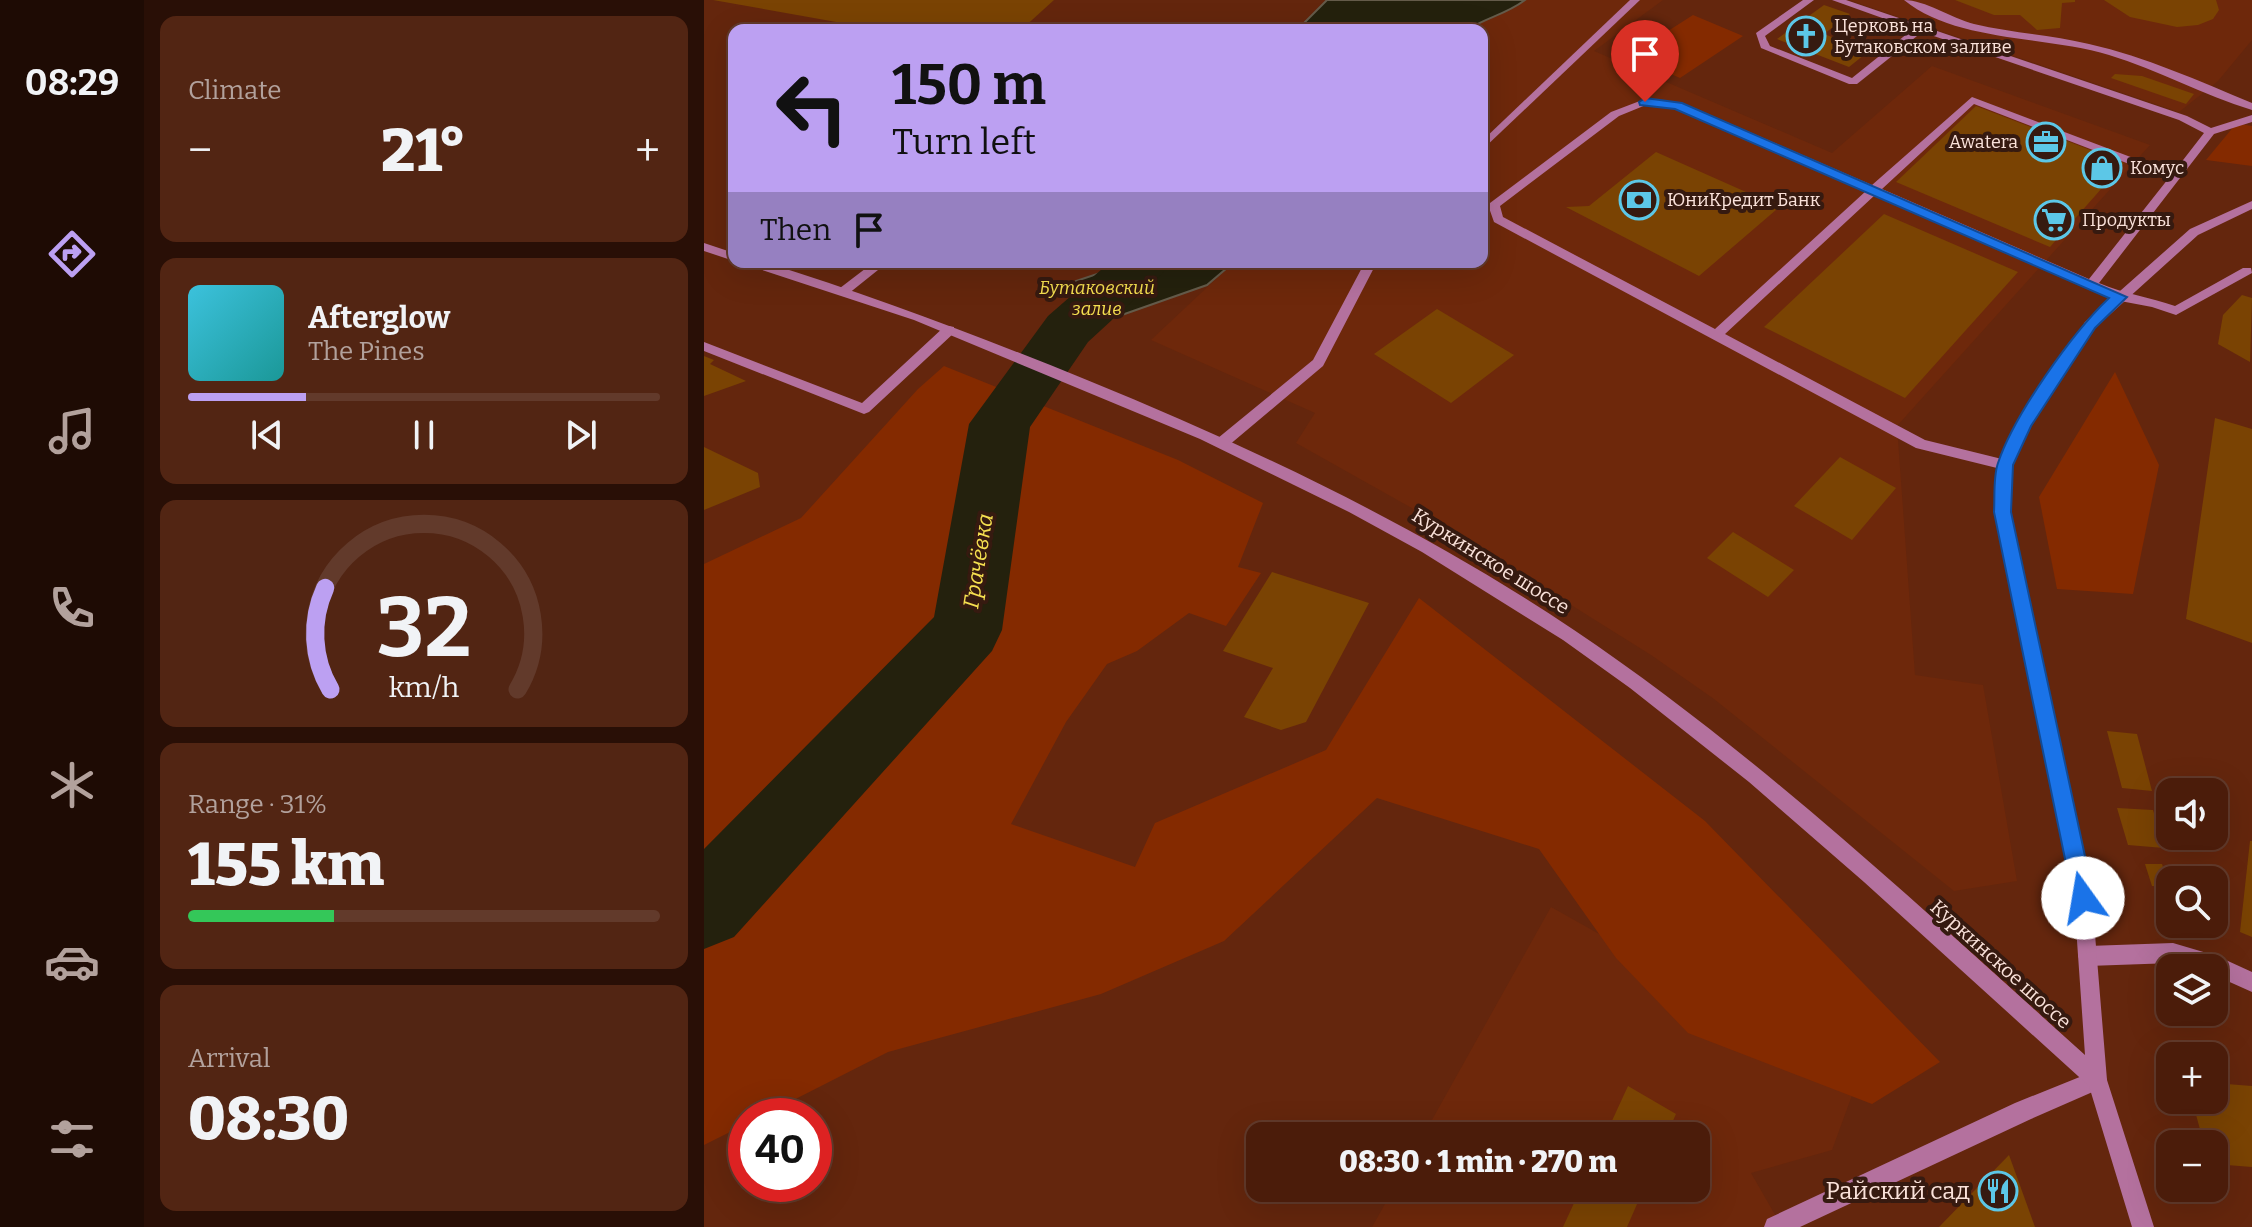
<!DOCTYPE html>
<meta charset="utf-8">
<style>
:root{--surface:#4b1c0a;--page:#522513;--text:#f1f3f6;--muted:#b2a19c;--line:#623a2b;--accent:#bca0f2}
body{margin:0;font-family:Bitter,serif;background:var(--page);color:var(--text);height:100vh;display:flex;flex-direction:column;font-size:30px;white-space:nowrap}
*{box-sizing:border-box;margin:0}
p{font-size:26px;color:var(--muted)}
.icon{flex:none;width:44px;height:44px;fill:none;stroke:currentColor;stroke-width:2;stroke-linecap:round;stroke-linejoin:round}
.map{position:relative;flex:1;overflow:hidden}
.side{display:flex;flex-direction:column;gap:16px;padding:16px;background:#290f06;width:560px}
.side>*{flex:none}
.banner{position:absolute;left:24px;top:24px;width:760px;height:244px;border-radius:16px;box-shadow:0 8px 32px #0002,0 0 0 2px var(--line);background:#bca0f2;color:#111;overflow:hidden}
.fabs{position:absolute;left:1452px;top:778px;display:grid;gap:16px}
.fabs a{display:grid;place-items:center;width:72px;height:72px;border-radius:16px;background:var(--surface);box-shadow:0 8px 32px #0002,0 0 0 2px var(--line);font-size:40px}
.speed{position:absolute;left:24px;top:1098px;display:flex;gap:16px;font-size:40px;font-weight:700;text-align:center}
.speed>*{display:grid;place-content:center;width:104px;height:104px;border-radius:50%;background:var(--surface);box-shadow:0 8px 32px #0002,0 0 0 2px var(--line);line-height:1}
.speed .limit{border:12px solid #d22;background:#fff;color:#111}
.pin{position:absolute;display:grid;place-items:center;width:68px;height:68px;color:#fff;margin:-82px -34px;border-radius:50% 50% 50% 0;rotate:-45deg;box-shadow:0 0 8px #0007}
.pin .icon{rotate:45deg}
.me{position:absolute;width:88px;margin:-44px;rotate:347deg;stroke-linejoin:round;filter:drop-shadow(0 0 6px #0008)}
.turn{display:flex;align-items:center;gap:28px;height:168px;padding:0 32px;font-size:36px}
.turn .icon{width:104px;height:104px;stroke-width:2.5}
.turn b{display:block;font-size:56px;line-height:68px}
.then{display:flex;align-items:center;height:76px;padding:0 32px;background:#0003;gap:16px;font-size:30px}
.big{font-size:60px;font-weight:800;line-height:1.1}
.side .card{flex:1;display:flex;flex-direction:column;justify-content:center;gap:12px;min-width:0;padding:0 28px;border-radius:16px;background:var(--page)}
.side .dial{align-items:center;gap:0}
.dial svg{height:208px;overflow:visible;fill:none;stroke:var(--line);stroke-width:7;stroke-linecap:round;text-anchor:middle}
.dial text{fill:var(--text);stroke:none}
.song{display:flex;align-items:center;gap:24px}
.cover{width:96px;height:96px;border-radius:12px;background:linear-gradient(135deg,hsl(190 70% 55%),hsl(180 70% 35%))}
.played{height:8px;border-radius:4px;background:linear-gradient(90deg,var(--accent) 25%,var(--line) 25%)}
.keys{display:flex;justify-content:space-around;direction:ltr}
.heat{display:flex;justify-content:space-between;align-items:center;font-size:44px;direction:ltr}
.charge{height:12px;border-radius:6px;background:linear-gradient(90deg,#34c759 31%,var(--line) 0)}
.trip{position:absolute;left:542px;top:1122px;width:464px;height:80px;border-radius:16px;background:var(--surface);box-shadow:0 8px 32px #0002,0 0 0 2px var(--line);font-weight:800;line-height:80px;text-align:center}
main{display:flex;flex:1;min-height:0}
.menu{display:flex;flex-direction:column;width:144px;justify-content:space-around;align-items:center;background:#1e0b04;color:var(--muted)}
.menu .icon{width:56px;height:56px}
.menu .selected{color:var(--accent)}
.menu b{font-size:36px;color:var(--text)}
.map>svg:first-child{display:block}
</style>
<main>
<nav class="menu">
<b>08:29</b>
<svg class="icon selected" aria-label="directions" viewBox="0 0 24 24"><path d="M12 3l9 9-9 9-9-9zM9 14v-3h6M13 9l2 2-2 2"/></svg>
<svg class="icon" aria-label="music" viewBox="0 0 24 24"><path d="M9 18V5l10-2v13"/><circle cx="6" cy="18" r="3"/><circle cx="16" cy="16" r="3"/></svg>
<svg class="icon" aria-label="phone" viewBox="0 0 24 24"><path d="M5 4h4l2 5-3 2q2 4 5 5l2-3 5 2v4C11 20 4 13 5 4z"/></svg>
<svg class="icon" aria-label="climate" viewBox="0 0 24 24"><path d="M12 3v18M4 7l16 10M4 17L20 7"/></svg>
<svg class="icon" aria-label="car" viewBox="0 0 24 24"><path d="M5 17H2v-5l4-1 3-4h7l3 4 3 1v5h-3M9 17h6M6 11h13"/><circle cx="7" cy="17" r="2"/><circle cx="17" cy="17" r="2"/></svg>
<svg class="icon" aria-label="filters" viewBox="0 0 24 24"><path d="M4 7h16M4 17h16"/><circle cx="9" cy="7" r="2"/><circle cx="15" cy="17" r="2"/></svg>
</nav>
<section class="side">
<div class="card"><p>Climate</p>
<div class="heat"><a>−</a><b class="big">21°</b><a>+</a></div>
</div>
<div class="card">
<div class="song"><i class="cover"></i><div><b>Afterglow</b><p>The Pines</p></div></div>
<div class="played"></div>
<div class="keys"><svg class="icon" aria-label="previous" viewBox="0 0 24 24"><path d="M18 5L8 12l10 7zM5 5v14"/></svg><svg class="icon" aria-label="pause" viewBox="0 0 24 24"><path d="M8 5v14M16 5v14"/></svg><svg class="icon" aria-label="next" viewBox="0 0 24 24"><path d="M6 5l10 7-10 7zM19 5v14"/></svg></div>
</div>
<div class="card dial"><svg viewBox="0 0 100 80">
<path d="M14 69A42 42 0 1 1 86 69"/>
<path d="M14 69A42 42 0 0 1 12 30" stroke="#bca0f2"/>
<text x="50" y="56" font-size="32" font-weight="700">32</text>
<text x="50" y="72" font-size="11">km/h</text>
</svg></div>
<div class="card"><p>Range · 31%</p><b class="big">155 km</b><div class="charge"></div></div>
<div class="card"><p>Arrival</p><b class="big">08:30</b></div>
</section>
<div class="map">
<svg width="1548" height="1227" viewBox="0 0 1548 1227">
<rect width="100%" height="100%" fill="#64260d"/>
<g fill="#6e280b">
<polygon points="821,0 959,0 890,51 1128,153 1228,66 1446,145 1193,426 1211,675 1279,685 1313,881 1250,891 1010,699 947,655 754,534 592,443 611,413 447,340 530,262 778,262 778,30 763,30 778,20 810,8"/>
<polygon points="1145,0 1548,0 1548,40 1514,81 1475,112"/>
<polygon points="847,907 1154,1079 1128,1150 1047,1173 1078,1227 668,1227 690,1188 992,1188 992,1136 719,1136"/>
</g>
<g fill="#842a00">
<polygon points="989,15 1039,36 976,78 925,56"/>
<polygon points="1536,124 1548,126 1548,166 1502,160 1531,125"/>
<polygon points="240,366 474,460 559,503 534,567 557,573 522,626 485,613 433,651 403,664 362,722 307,824 431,867 451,823 622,750 715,598 1001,821 1236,1062 1168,1104 984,1033 912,958 835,849 673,798 520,941 397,994 184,1052 58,1116 42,1116 42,1124 0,1145 0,564 97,518 214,389"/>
<polygon points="1411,372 1455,465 1429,594 1353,589 1335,497"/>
</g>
<g fill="#24210d" stroke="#645b4a" stroke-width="2">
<path d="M623,0H821C803,14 781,18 763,30H593Z"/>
<polygon points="429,262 530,262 503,285 378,329 364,329 359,322 372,281"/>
</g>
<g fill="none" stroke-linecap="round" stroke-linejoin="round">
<polygon fill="#24210d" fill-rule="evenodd" points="406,262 466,262 458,274 384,342 326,427 298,630 288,651 30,937 0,949 0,849 230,617 265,424 344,316"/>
</g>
<g fill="#7a4303">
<polygon points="9,0 350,0 317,30 177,30"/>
<polygon points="1251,0 1371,0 1371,2 1358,3 1356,28 1333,30 1316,15 1290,15"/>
<polygon points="1400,0 1512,0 1515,10 1509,19 1494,25 1473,27 1426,17"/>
<polygon points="1120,5 1146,14 1120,34 1165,51 1145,67 1073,39"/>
<polygon points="1411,74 1438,76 1490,94 1482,104 1407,78"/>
<polygon points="1272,106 1420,163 1346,247 1192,182"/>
<polygon points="952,152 1060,200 1086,198 995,276 862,207 885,206"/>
<polygon points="1180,214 1314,272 1201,398 1060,327"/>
<polygon points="1538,295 1548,298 1546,362 1514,344 1519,315"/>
<polygon points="733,309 810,355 747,403 670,354"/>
<polygon points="0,356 10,360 6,364 42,381 0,396"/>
<polygon points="1511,418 1548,429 1548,643 1482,619"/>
<polygon points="0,447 54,473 56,487 0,510"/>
<polygon points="1136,457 1192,488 1148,540 1090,506"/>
<polygon points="1029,532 1090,570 1064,597 1003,558"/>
<polygon points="568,572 665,603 602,722 577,730 540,717 569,668 519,651"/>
<polygon points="1403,731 1433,734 1448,791 1418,788"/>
<polygon points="1413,808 1449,810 1460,848 1424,845"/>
<polygon points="1546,841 1548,841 1548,937 1536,932"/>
<polygon points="1441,864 1458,864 1465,887 1448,886"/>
<polygon points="1510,1083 1548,1086 1548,1167 1510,1164 1510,1144 1500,1144 1488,1100 1510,1100"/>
<polygon points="924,1086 972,1114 962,1136 901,1136"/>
<polygon points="1305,1155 1331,1227 1235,1227"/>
<polygon points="877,1188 940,1188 923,1227 859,1227"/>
</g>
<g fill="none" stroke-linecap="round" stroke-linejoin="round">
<g fill="#b4719e" fill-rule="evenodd">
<polygon points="926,0 936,0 778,150 778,141"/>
<path d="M1099,0H1110L1061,36L1066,46L1148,78L1209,29L1128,0H1142L1483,116L1507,128L1548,115V122L1510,134L1395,283C1420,294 1446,297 1471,306L1539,268H1547L1548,273L1472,315L1448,307L1411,300L1171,195L1021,334L1221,440L1306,461L1308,465L1301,470L1212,448L790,222L784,205L786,203L907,112L941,99L978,103L1168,185L1268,97L1469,173L1500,133L1475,120L1218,32L1153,84H1145L1057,48L1052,33ZM1270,104L1464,179L1385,279L1178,189ZM942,105L972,108L1162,191L1011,329L799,217L796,206L915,116Z"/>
<path d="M1200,0C1221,0 1247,18 1270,24C1308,33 1347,35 1385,44C1442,57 1495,81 1548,103V110C1499,95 1454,70 1405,55C1343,36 1251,42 1200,0Z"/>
<polygon points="170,262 184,262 144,294 136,294 136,288"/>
<polygon points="661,262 673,262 619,366 524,446 514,446 512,442 514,438 609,360"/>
<polygon points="245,326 250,327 250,333 165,412 160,414 0,351 0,342 158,403 240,327"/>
<polygon points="1469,943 1513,956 1548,972 1548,992 1510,975 1510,968 1487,968 1469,963 1384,966 1377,963 1374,956 1377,949 1384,946"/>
<polygon points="1393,1070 1400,1073 1403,1080 1400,1087 1327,1119 1096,1227 1060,1227 1063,1219 1311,1103"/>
</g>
<g fill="#b4719e" fill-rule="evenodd">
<path d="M1548,201V209L1494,235L1391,328L1326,425L1308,465L1305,512L1388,898L1403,1080L1450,1227H1428L1385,1086L1160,882L1045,782L926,688L859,640L718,552L645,512L496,439L210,320L43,265L41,262H60C170,296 277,337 383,380C552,449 718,528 870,630C1054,754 1216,907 1381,1055L1370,898L1291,512L1294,465L1313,424L1381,322L1486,229Z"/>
<polygon points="0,243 30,253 30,261 0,251"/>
</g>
</g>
<path fill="#1a73e8" stroke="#114b97" stroke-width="2" d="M941,98L978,103L1423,297L1391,328L1327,426L1309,465L1307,512L1390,898L1387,905L1379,908L1372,905L1369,898L1290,512C1291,497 1289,477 1294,463C1310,415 1368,333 1405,298L971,109L936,105L935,102Z"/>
<defs>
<g id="church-ring" transform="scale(2)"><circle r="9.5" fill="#361a10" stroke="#5cc7e7" stroke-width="1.5"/><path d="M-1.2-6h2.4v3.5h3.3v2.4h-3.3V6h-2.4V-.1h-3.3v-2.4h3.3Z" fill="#5cc7e7"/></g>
<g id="office-ring" transform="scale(2)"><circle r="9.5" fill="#361a10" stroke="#5cc7e7" stroke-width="1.5"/><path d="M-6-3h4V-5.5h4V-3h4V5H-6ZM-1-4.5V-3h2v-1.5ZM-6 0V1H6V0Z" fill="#5cc7e7"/></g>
<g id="shop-ring" transform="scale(2)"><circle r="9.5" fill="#361a10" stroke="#5cc7e7" stroke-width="1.5"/><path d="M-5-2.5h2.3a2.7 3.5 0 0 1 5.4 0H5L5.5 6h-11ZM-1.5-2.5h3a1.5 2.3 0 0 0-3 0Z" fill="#5cc7e7"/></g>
<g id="bank-ring" transform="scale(2)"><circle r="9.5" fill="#361a10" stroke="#5cc7e7" stroke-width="1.5"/><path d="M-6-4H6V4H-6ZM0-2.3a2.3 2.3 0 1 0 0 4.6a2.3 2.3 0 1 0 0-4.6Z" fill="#5cc7e7"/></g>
<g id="supermarket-ring" transform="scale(2)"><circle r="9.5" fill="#361a10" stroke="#5cc7e7" stroke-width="1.5"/><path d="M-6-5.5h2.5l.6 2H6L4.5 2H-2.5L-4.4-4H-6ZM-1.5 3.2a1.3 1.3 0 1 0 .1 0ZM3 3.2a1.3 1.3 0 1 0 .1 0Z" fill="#5cc7e7"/></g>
<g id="restaurant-ring" transform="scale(2)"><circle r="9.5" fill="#361a10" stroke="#5cc7e7" stroke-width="1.5"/><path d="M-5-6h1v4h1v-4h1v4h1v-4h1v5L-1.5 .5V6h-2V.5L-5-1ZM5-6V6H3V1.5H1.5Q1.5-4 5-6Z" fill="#5cc7e7"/></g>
</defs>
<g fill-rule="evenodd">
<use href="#church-ring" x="1102" y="36"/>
<use href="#office-ring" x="1342" y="142"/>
<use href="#shop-ring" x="1398" y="168"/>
<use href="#bank-ring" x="935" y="200"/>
<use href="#supermarket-ring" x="1350" y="220"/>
<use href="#restaurant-ring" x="1294" y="1191"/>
</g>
<g text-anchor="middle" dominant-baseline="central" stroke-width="8" stroke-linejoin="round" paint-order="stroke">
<g font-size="18" fill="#fae2da" stroke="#361a10" text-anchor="start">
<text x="1130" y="26">Церковь на<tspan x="1130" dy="21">Бутаковском заливе</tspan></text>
<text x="1314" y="142" text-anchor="end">Awatera</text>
<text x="1426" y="168">Комус</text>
<text x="963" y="200">ЮниКредит Банк</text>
<text x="1378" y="220">Продукты</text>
</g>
<g font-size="18" font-style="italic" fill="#f6e050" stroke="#361a10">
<text x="393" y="288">Бутаковский<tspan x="393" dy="21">залив</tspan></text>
</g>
<g font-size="20" fill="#fae2da" stroke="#361a10">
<text transform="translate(787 561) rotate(32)">Куркинское шоссе</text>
<text transform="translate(1297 964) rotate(42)">Куркинское шоссе</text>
</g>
<g font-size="22" font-style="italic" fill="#f6e050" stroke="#361a10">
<text transform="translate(274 561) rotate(-81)">Грачёвка</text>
</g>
<g font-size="24" fill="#fae2da" stroke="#361a10" text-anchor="end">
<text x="1266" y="1191">Райский сад</text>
</g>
</g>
</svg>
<div class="fabs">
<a><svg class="icon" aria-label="sound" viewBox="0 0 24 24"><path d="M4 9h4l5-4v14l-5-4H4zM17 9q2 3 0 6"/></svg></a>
<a><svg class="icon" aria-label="search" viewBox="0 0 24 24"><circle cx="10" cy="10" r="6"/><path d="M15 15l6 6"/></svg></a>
<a><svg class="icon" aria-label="layers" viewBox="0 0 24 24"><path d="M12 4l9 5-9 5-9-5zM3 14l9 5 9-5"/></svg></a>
<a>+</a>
<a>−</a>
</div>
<div class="speed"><div class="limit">40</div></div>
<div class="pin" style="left:941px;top:102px;background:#d93025"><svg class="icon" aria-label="arrive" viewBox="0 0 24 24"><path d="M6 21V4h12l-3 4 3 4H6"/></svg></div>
<svg class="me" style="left:1379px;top:898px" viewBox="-20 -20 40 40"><circle r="19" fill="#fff"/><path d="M0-13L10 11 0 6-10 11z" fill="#1a73e8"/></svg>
<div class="trip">08:30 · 1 min · 270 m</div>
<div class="banner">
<div class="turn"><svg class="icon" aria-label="left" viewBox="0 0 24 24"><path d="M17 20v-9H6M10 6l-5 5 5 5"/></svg><div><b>150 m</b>Turn left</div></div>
<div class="then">Then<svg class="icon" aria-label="arrive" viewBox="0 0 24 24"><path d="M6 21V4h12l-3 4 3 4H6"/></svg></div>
</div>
</div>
</main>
